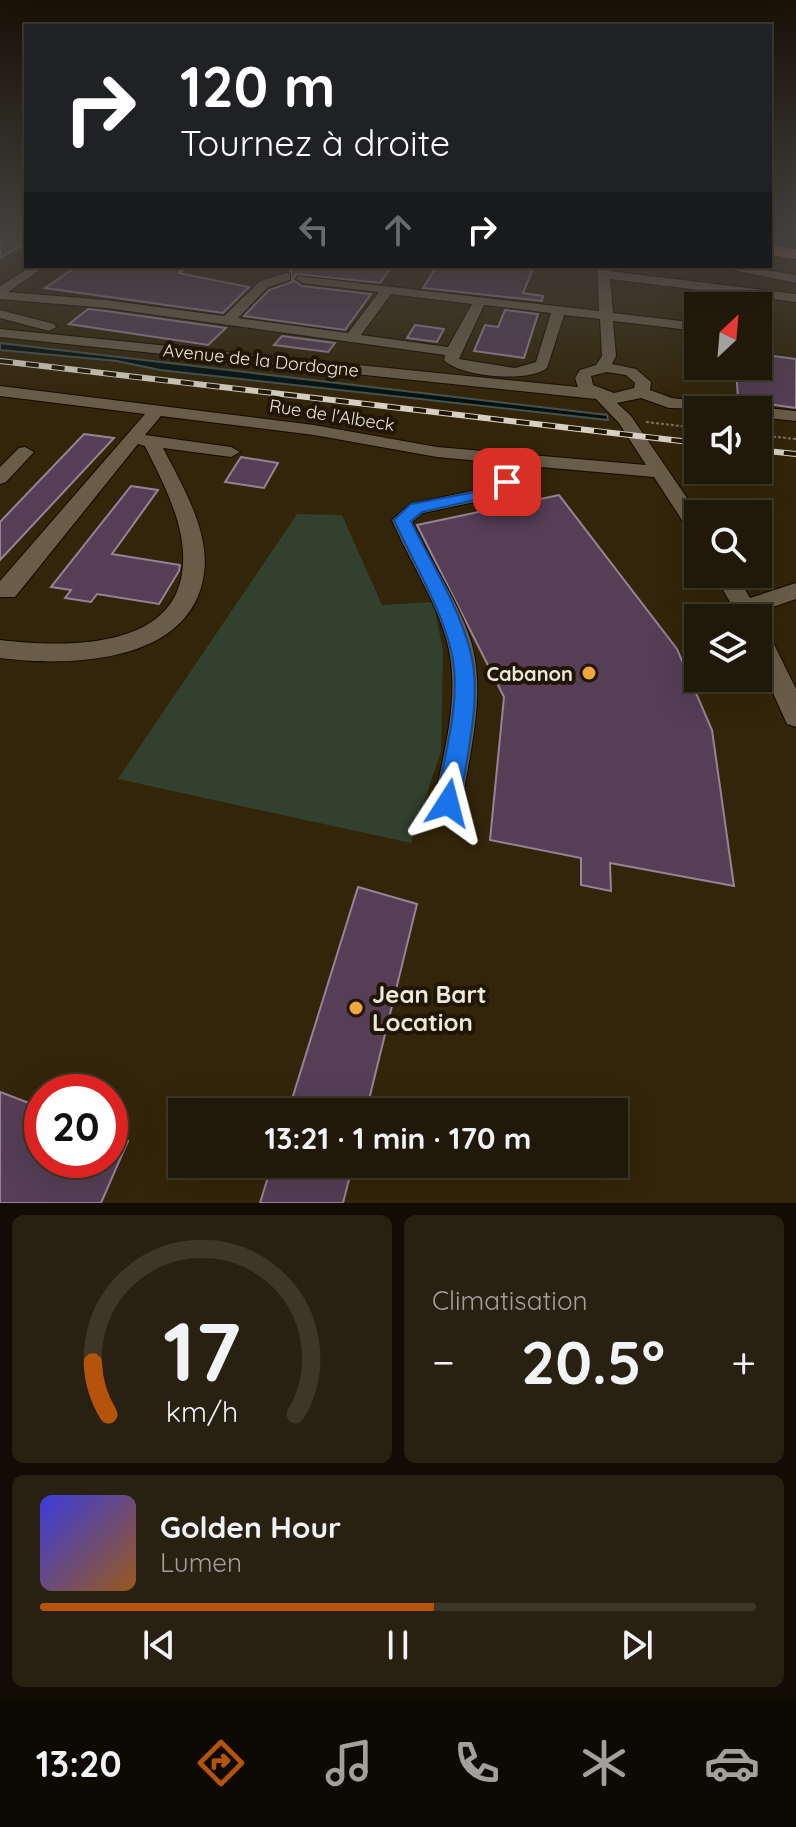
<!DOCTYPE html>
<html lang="fr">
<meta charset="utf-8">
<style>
:root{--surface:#201808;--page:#282112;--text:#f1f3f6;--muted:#a2a09c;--line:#3d3729;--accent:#b45309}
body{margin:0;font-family:Quicksand,sans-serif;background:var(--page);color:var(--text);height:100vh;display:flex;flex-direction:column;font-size:30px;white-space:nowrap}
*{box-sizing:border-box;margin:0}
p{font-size:26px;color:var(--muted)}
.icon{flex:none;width:44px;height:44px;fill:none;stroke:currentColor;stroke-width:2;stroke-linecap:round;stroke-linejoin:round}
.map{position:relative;height:1203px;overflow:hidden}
.details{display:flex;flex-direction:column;gap:12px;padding:12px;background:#120d04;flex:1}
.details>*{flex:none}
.hud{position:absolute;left:24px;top:24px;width:748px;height:244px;border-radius:0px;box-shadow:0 8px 32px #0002,0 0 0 2px var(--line);background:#202124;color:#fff;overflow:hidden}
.needle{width:52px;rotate:26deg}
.tools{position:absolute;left:684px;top:292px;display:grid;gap:16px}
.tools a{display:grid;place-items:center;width:88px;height:88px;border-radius:0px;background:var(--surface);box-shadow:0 8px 32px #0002,0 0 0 2px var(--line);font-size:40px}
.speed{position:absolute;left:24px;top:1074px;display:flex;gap:16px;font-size:40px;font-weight:700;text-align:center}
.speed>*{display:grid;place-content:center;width:104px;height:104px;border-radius:50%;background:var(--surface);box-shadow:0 8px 32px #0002,0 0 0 2px var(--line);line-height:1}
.speed .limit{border:12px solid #d22;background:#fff;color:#111}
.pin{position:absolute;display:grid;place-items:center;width:68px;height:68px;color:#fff;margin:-34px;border-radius:16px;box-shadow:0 4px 12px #0006}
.me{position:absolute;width:88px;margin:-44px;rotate:9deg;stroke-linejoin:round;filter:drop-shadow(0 0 6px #0008)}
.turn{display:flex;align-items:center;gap:28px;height:168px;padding:0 24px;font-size:36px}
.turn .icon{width:104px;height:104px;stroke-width:2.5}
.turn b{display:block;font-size:56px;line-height:68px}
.lanes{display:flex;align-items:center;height:76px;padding:0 24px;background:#0003;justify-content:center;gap:40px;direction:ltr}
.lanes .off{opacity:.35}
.big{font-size:60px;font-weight:800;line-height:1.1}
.details .card{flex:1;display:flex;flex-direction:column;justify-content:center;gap:12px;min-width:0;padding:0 28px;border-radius:12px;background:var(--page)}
.details .dial{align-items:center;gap:0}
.dial svg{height:208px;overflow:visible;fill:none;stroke:var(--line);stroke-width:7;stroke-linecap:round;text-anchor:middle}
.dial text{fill:var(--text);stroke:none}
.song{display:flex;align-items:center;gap:24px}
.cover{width:96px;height:96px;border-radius:12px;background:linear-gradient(135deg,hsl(240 70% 55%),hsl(30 70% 35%))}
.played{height:8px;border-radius:4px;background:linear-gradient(90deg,var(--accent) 55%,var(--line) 55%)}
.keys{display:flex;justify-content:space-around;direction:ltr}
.heat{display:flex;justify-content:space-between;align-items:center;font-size:44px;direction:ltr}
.details .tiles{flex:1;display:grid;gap:12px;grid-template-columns:1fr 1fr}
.card:last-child{grid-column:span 2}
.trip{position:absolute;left:168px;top:1098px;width:460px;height:80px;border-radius:0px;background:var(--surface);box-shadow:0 8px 32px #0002,0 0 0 2px var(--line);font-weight:800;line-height:80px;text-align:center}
.tabs{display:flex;height:128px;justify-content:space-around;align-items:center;background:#0d0a03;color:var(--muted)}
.tabs .icon{width:56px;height:56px}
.tabs .active{color:var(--accent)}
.tabs b{font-size:36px;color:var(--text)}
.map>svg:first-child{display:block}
</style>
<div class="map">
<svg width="796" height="1203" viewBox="0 0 796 1203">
<rect width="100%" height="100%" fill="#2a200b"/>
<path fill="#332509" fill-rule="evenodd" d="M0,233H26V266H770V233H796V1203H0ZM698,306H758V366H698ZM698,410H758V470H698ZM698,514H758V574H698ZM698,618H758V678H698ZM42,1092H110V1160H42ZM182,1112H614V1164H182Z"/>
<polygon fill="#32412e" points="297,514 342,515 382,605 433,602 443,650 441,751 411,843 118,779"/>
<polygon fill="#001010" stroke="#47514d" stroke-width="2" points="0,343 607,415 608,420 160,370 117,361 0,350"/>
<g fill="#553e56" stroke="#968396" stroke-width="2">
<polygon points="0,235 26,238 26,243 0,258"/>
<polygon points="77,266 188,266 179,273 249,287 223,313 45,288"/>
<polygon points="295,266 392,266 380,283 296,274 293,280 302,286 371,294 345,330 244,316 269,290 292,282 290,271"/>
<polygon points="437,266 534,266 523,293 543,296 542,301 423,288"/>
<polygon points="88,309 106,311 226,328 208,345 69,324"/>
<polygon points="505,310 538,314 524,358 474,351 485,325 498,327"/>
<polygon points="415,325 444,329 437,342 407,338"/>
<polygon points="282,336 335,343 328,352 274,345"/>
<polygon points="758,354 796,359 796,408 738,400 736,366 758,366"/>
<polygon points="84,434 114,438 0,560 0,522"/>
<polygon points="241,457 278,463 264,488 225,482"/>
<polygon points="131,486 158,490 112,554 180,565 179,571 159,604 97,594 91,602 65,598 71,590 51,587"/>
<polygon points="559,495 677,649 712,730 734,886 610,863 611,891 581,885 581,858 490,840 504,697 417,525"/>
<polygon points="358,887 417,904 366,1112 288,1112"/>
<polygon points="0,1092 42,1108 42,1160 110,1160 110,1135 128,1141 101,1203 0,1203"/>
<polygon points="272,1164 353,1164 343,1203 260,1203"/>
</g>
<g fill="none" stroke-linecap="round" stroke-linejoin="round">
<g stroke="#120900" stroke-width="2">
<g id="minor">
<path d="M32,266H46L8,292L106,300L224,316L260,281L286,273L290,274V280L268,287L238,318L348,333L379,292L302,283L296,279L298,276L599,311L597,266H609V271L796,294V302L610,279L613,313L698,323V331L613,321L616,356L612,364L636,369L651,382L650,390L672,398L734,405L742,410L669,408L641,398L617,403L631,416L698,514V536L691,534L654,477L518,465L516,482L508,495L423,513L412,522C430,561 456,597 470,638C487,692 470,749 462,803L458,812L448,816L438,812L434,803C444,750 462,692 446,638C434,597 409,560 392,520L410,504L495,486L501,463L437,457L314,435L161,416L145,435L231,447L240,452L231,457L163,448C182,485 210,531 204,574C191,664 69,667 0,658V640C58,647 171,652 182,573C189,529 163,483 145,446L138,444L15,597H0V581L145,414L0,396V386L314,425L437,447L646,465L619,423L596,399L0,337V329L578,387L575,378L580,370L596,365L602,356L600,319L564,315L547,368C529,383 460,377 444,360L445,355L106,308L0,299V286ZM391,294L472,304L448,347L361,335ZM484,305L551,313L536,362L515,368L459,359ZM607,372L626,375L635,383L634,388L614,393L593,385L591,376Z"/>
<polygon points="713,266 740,266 796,275 796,283"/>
<polygon points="0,310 54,324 56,327 49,331 0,318"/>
<polygon points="758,407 796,411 796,421 758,417 758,410 751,410"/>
<polygon points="25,447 34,452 6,482 0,484 0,467 19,448"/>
<polygon points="714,574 736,574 750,598 796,583 796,599 758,612 761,618 758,624 758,618 739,618"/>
<polygon points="758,625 766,628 796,689 796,727 787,724 758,660"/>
</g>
</g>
<g stroke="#120900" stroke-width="2">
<polygon id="highway" points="770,245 796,249 796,259 770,255"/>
</g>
<g stroke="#7d7463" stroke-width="2" stroke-dasharray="3 2" stroke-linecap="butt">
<polyline points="646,422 698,428"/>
<polyline points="758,435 796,439"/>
</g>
<use href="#minor" fill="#695d47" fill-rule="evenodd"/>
<use href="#highway" fill="#c36662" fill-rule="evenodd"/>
<g stroke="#d8d1c3" stroke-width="6">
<g id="rail">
<polyline points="0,361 698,443"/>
<polyline points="758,450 796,454"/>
</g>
</g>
<use href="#rail" stroke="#201603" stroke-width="4" stroke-dasharray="13" stroke-linecap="butt"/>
</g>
<linearGradient id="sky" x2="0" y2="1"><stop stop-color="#171206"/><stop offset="0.58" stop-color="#44423f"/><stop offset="1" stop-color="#44423f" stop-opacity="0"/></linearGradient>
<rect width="796" height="402" fill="url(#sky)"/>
<path fill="#1a73e8" stroke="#114b97" stroke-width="2" d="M507,478L515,482L510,492L422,512L411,521C431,563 458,605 470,650C483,697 466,756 460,803L456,811L448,814L440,811L436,803C444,756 463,698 451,650C440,605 413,562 394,520L411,504L486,490Z"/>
<g fill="#efa73d" stroke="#201603" stroke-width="3">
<circle cx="589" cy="673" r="8"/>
<circle cx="356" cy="1008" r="8"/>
</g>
<g text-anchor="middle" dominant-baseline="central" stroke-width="8" stroke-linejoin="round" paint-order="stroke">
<g font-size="18" fill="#eee8db" stroke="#201603">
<text transform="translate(261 360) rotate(6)">Avenue de la Dordogne</text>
<text transform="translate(332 415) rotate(9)">Rue de l'Albeck</text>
</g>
<g font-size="20" font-weight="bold" fill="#eee8db" stroke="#201603" text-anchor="end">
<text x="573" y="673">Cabanon</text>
</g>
<g font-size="24" font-weight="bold" fill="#eee8db" stroke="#201603" text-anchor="start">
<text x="372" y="994">Jean Bart<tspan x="372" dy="28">Location</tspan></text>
</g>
</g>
</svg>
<div class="tools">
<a><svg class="needle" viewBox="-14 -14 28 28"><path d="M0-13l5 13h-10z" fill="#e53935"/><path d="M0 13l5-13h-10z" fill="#a2a09c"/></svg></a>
<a><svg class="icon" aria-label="sound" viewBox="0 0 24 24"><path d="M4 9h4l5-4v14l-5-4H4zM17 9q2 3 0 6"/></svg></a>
<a><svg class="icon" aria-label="search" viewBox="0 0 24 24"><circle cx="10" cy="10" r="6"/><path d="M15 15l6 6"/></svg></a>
<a><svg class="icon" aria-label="layers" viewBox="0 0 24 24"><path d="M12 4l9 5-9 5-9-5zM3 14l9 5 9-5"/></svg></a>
</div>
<div class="speed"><div class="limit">20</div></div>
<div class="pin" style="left:507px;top:482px;background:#d93025"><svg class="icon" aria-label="arrive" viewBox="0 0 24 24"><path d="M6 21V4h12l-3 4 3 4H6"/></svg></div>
<svg class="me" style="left:448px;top:803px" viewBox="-20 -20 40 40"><path d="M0-17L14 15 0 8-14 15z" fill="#1a73e8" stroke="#fff" stroke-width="4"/></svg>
<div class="trip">13:21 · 1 min · 170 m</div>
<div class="hud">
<div class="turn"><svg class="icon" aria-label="right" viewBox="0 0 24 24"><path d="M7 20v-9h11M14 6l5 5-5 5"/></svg><div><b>120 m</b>Tournez à droite</div></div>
<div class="lanes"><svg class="icon off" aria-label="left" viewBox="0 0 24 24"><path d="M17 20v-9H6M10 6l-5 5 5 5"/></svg><svg class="icon off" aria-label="ahead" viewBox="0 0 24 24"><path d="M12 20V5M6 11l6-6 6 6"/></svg><svg class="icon" aria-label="right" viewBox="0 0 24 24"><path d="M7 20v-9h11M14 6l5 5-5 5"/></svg></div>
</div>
</div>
<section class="details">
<div class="tiles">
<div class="card dial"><svg viewBox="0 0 100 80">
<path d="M14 69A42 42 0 1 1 86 69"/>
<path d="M14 69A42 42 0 0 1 8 49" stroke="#b45309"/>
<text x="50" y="56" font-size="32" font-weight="700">17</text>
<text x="50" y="72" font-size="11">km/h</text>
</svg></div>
<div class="card"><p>Climatisation</p>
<div class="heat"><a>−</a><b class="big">20.5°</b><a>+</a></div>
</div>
<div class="card">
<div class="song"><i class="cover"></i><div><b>Golden Hour</b><p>Lumen</p></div></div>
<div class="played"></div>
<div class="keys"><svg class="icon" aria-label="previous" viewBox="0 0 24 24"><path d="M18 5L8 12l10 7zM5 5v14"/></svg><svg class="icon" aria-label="pause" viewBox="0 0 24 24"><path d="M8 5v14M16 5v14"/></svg><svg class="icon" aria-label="next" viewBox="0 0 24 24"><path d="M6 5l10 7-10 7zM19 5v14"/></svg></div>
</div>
</div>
</section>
<nav class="tabs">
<b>13:20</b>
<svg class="icon active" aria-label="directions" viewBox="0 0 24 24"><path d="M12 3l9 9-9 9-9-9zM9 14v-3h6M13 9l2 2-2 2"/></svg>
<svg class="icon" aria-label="music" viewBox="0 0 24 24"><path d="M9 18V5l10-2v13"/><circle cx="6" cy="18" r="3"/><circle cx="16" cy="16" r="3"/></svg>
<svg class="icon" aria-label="phone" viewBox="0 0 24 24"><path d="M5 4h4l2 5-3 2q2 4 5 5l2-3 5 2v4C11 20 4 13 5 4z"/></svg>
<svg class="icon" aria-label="climate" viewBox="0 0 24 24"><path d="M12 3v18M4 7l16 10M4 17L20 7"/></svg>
<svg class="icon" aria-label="car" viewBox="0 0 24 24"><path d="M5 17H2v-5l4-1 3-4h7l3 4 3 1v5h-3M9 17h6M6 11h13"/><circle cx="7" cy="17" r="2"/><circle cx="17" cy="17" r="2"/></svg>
</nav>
